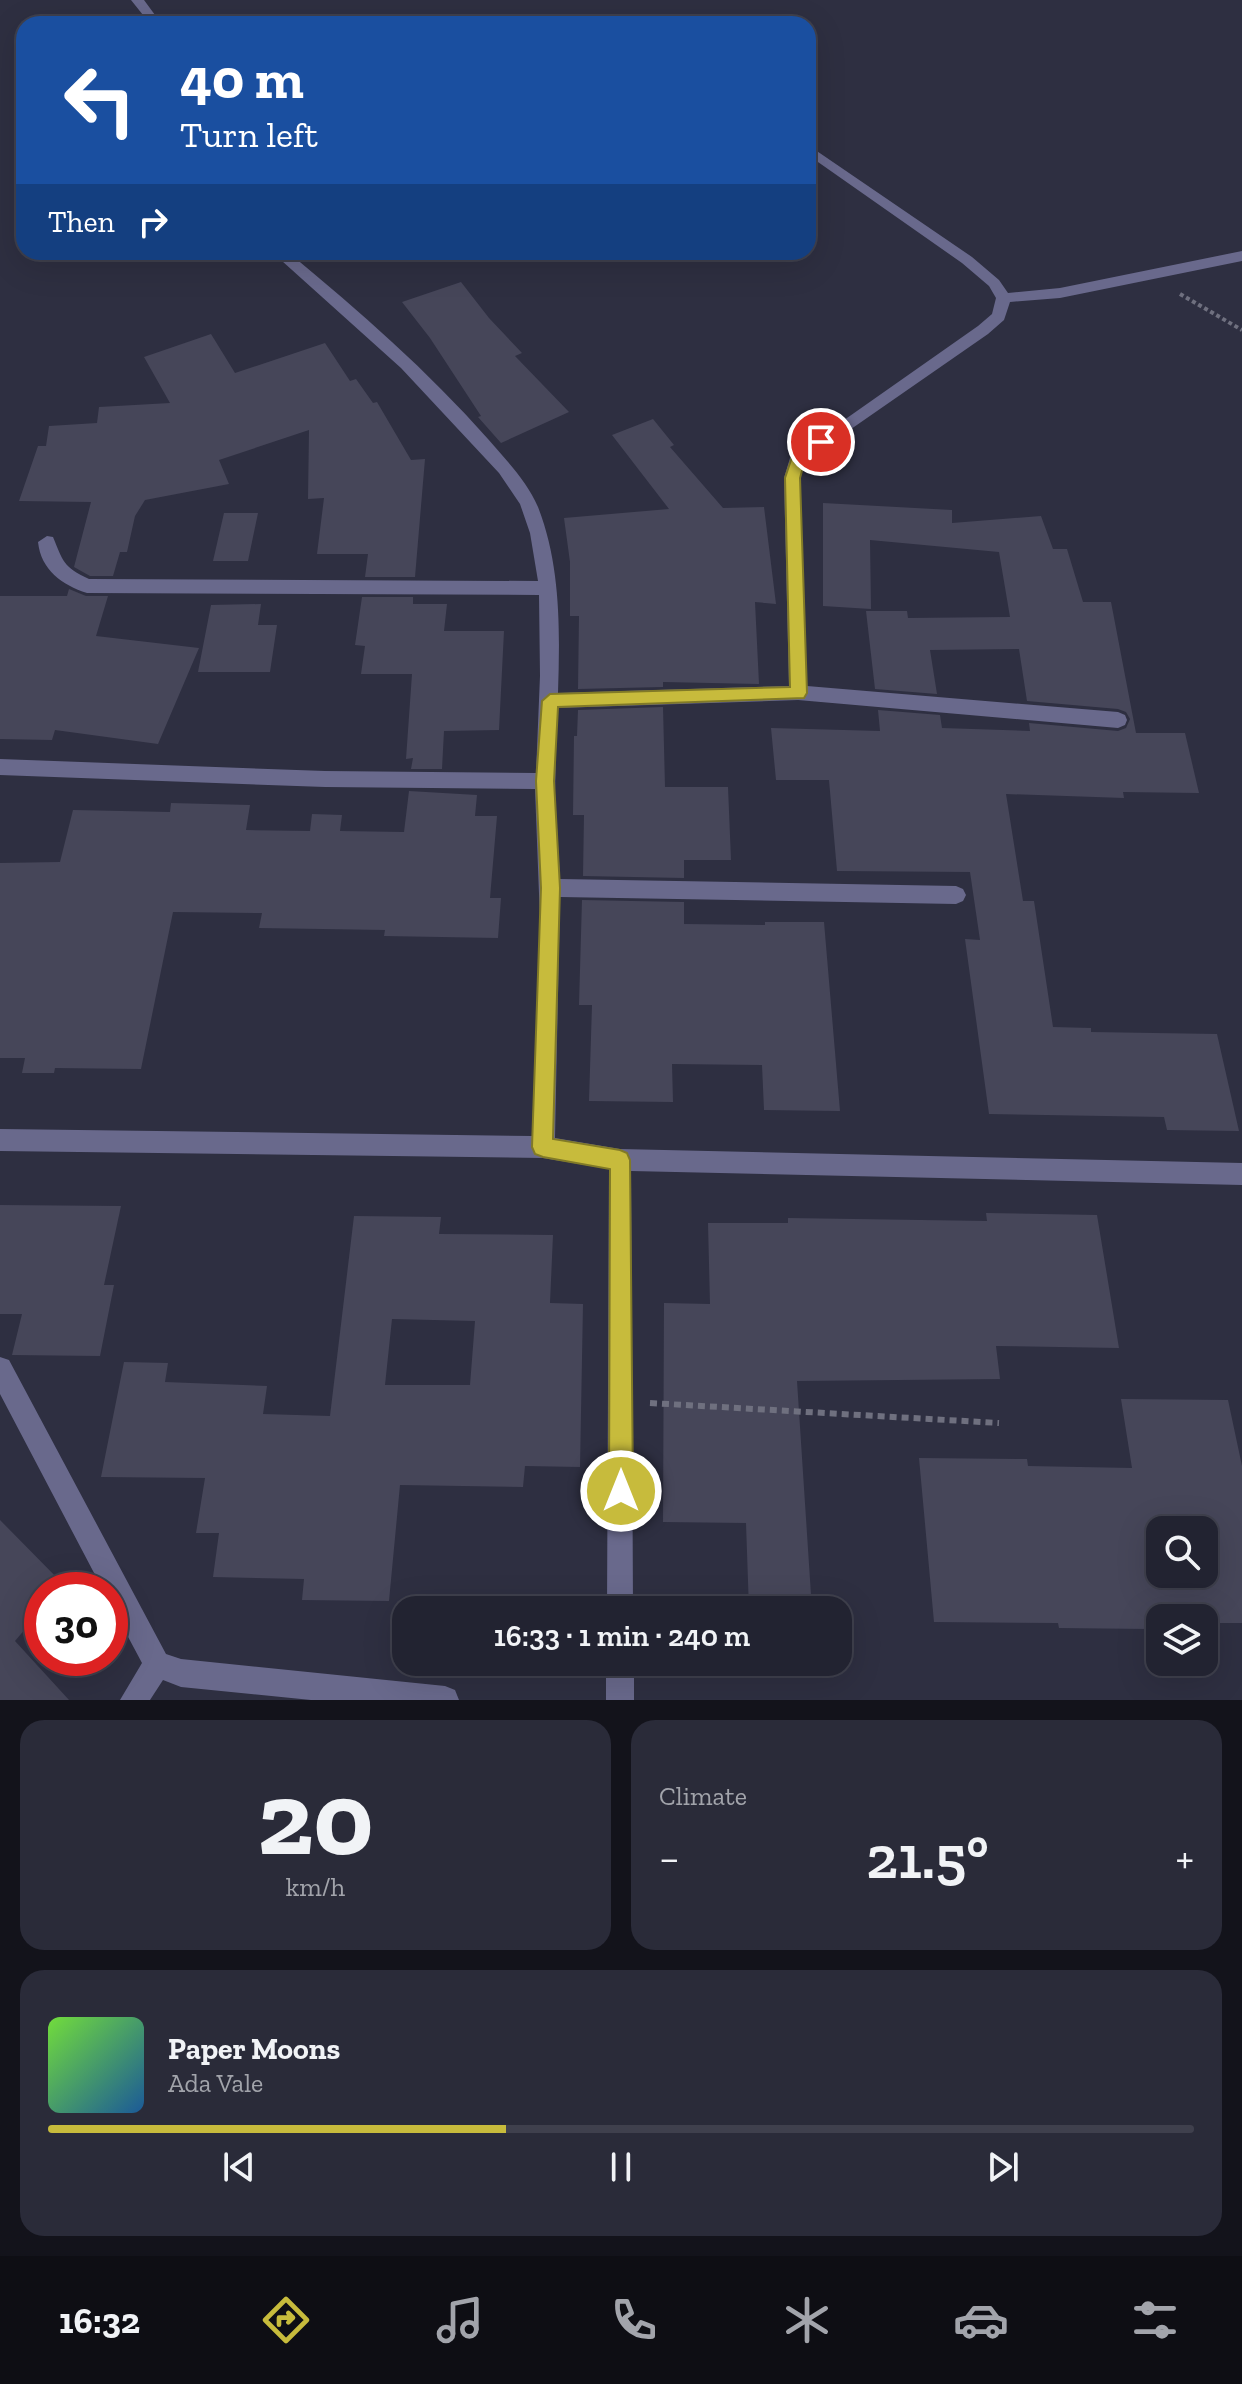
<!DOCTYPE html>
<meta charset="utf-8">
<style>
:root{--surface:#222331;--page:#2a2b39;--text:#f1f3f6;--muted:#a2a4ab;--line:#3f404d;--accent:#c7bb3c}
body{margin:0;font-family:"Zilla Slab",serif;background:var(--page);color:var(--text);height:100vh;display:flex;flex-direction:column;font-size:30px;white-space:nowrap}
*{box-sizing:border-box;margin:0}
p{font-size:26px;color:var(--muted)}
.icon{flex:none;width:44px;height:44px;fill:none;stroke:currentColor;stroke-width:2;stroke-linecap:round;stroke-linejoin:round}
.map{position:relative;height:1700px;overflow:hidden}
.details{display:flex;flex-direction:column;gap:20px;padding:20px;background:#13131b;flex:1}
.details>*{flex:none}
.banner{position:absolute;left:16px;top:16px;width:800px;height:244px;border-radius:24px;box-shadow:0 8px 32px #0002,0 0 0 2px var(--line);background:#1a4fa0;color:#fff;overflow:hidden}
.buttons{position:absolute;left:1146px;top:1516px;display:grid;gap:16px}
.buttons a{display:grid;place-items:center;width:72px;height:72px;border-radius:16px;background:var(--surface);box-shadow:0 8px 32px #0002,0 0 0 2px var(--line);font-size:40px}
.speed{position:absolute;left:24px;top:1572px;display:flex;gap:16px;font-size:40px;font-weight:700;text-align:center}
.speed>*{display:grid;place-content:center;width:104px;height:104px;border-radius:50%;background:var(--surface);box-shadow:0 8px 32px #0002,0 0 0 2px var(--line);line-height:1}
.speed .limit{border:12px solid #d22;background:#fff;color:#111}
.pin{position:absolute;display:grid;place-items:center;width:68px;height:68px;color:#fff;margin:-34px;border:4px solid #fff;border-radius:50%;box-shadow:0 2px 8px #0007}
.me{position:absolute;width:88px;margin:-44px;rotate:0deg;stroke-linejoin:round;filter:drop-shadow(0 0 6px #0008)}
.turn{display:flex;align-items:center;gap:28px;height:168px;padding:0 32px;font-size:36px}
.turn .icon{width:104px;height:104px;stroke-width:2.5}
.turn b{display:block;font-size:56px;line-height:68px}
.then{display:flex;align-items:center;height:76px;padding:0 32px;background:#0003;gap:16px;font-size:30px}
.big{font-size:60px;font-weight:600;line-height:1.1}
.details .tile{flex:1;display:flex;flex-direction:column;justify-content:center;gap:12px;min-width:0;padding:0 28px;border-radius:24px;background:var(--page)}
.details .dial{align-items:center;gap:0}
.dial b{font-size:104px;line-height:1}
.song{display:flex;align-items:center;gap:24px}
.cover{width:96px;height:96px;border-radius:12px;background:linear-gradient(135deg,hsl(100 70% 55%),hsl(210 70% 35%))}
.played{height:8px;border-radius:4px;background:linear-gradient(90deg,var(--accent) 40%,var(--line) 40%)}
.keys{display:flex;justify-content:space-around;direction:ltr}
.heat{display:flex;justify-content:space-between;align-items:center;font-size:44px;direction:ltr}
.details .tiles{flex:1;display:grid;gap:20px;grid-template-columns:1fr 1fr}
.tile:last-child{grid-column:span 2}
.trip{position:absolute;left:392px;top:1596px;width:460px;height:80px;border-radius:24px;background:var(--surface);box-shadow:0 8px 32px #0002,0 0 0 2px var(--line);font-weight:600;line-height:80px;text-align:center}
.tab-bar{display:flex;height:128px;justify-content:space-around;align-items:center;background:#0e0e14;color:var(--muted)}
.tab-bar .icon{width:56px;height:56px}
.tab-bar .selected{color:var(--accent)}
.tab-bar b{font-size:36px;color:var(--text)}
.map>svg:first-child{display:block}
</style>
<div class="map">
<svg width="1242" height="1700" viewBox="0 0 1242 1700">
<rect width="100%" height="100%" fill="#2e2f41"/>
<g fill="#464659" fill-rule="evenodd">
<polygon points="461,282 489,318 522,353 515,356 569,412 501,443 478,417 481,416 430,338 402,302"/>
<polygon points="211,334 235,373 325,343 350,381 356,379 373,403 377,402 411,460 425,459 415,577 365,577 368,554 317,554 324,498 308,499 309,430 219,460 229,484 145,500 135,516 127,552 120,552 113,576 90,576 74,567 91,502 19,501 38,446 46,446 49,426 97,423 99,407 170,403 144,357"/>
<polygon points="653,419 674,445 670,447 723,508 764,507 776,604 755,602 759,684 663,682 663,687 578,689 579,616 570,616 570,562 564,518 669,509 612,435"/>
<polygon points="823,503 952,510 952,523 1041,516 1053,549 1067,549 1083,602 1111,602 1136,733 1185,733 1199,793 1123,792 1124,798 1006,794 1023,901 1034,901 1053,1027 1091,1028 1091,1032 1217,1034 1239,1131 1167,1130 1164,1117 989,1114 965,939 980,940 970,872 837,871 829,780 776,780 771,728 880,731 878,710 940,715 942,728 1030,731 1029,723 1118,731 1126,728 1130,719 1126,712 1118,709 1027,701 1019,649 930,650 937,694 875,689 866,611 907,611 908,618 1010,617 999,552 870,540 871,609 823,606"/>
<polygon points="224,513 258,513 248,561 213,561"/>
<polygon points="69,589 86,596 108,596 96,636 199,648 158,744 55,730 52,740 0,739 0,596 67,596"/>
<polygon points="362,597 413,597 413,604 447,604 444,631 504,631 499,730 444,731 442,769 411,769 413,758 406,759 412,674 361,674 365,646 355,645"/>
<polygon points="261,604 258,625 277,625 270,672 198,672 211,605"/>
<polygon points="663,707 665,787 728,787 731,860 684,860 684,878 583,876 584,815 573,815 574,736 577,736 578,710"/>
<polygon points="409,791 477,795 475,816 497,816 490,898 501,898 498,938 384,936 385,930 259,928 262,913 173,912 141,1069 55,1068 54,1073 22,1073 25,1058 0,1058 0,863 60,862 73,810 170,812 171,803 250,805 246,830 310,831 312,814 342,815 340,831 404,832"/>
<polygon points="582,900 684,902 684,924 765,925 765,922 824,922 840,1111 764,1110 762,1065 672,1064 673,1102 589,1101 592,1005 579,1005"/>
<polygon points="0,1205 121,1206 104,1285 114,1285 100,1356 12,1355 22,1314 0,1314"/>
<polygon points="986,1213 1097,1215 1119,1348 996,1346 1000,1379 797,1381 812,1610 749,1610 746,1523 663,1522 664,1303 710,1304 708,1223 788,1223 788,1218 987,1221"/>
<path d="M354,1216L441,1217L439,1234L553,1235L550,1303L583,1304L580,1467L525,1466L523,1487L400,1485L389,1601L302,1600L304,1579L213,1577L219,1533H196L205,1478L101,1477L124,1362L168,1363L165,1382L267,1386L263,1414L330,1416ZM392,1319L475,1321L470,1385H385Z"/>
<path d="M1121,1399L1228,1400L1242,1466V1623H1204V1618H1160V1622H1148L1149,1629L1059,1628L1058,1623L934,1622L919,1458L1027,1459L1028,1466L1132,1468ZM1160,1530H1204V1574H1160Z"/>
<polygon points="0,1520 63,1584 58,1590 42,1590 42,1609 15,1641 69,1700 0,1700"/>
<polygon points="751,1662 814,1662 815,1673 751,1672"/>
</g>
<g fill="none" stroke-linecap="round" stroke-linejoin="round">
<polyline stroke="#6f707f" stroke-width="4" stroke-dasharray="4 3" stroke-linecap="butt" points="1180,294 1242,330"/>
<polyline stroke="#6f707f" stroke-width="6" stroke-dasharray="7 5" stroke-linecap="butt" points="650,1403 999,1423"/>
<g fill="#69698c" fill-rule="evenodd">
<polygon points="131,0 144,0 155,15 157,24 145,24 143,15"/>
<polygon points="610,20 625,20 631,24 604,24"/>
<path d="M808,145L972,257L999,280L1008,293L1060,288L1242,251V261L1060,298L1010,302L1004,320L988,334L805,461L800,478L807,686L1118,712L1125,715L1127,720L1125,725L1118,728L798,700L557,708L555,793L560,879L956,886L963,889L966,895L963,901L956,904L560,897L555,1138L620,1149L1242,1163V1185L631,1171L633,1610H607L609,1169L543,1158L0,1151V1129L532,1136L540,920L535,789L325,787L0,775V759L325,771L536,773L540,676L539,595L87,593C62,585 41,570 38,542L47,536L53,537C63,561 63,567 89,579L538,581L530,533L520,504L499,473L401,368L272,252H288C358,310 427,370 488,439C506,460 527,481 538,507C561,566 560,631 558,693L789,686L784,478L790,458L978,326L992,314L996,298L989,286L962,263L808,155Z"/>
<polygon points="0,1357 9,1360 166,1654 181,1659 445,1686 455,1690 459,1700 311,1700 181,1687 163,1680 150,1700 120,1700 142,1663 110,1603 110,1590 103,1590 0,1394"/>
<rect x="606" y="1662" width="28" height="38"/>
</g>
</g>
<polygon fill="#c7bb3c" stroke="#817a27" stroke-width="2" points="821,436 829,442 805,460 800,478 807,693 804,698 558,707 554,781 560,888 553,1139 620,1150 627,1153 630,1160 633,1491 629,1499 621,1503 613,1499 609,1491 610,1169 543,1157 535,1154 532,1147 541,888 536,781 542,701 550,694 790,687 785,478 793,454"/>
</svg>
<div class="buttons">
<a><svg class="icon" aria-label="search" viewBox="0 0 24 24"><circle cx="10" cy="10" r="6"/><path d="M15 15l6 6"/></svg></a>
<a><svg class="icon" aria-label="layers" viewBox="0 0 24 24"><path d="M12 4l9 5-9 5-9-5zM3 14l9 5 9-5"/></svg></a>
</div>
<div class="speed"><div class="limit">30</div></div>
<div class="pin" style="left:821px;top:442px;background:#d93025"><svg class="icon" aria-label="arrive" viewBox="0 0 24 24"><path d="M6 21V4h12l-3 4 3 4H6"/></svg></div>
<svg class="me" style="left:621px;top:1491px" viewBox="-20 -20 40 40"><circle r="17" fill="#c7bb3c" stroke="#fff" stroke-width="3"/><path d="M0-11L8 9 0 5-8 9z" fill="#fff"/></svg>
<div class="trip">16:33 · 1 min · 240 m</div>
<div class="banner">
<div class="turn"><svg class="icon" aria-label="left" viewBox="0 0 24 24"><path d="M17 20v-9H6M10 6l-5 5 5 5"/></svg><div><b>40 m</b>Turn left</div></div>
<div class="then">Then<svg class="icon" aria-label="right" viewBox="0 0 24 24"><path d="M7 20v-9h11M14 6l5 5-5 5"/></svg></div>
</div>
</div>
<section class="details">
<div class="tiles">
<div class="tile dial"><b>20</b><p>km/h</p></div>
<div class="tile"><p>Climate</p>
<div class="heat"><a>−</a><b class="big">21.5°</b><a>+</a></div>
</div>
<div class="tile">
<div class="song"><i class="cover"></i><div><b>Paper Moons</b><p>Ada Vale</p></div></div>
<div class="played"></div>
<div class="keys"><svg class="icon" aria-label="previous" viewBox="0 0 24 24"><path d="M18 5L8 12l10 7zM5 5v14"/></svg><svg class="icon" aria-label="pause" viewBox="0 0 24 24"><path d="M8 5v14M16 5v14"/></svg><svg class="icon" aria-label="next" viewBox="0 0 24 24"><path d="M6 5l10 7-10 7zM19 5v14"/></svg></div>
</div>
</div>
</section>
<nav class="tab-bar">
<b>16:32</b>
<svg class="icon selected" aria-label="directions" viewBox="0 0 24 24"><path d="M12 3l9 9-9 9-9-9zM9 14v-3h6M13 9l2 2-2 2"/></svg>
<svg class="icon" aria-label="music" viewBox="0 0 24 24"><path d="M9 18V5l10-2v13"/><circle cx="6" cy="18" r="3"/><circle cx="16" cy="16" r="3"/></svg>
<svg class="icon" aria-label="phone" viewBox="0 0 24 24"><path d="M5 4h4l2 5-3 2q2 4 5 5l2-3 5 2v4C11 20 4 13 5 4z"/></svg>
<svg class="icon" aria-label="climate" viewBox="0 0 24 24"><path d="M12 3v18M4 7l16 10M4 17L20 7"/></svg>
<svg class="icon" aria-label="car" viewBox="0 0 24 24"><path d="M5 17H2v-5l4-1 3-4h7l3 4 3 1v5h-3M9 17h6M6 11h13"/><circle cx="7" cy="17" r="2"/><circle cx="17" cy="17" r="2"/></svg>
<svg class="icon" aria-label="filters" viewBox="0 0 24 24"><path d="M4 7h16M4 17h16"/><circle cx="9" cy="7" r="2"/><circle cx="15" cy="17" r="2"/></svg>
</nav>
